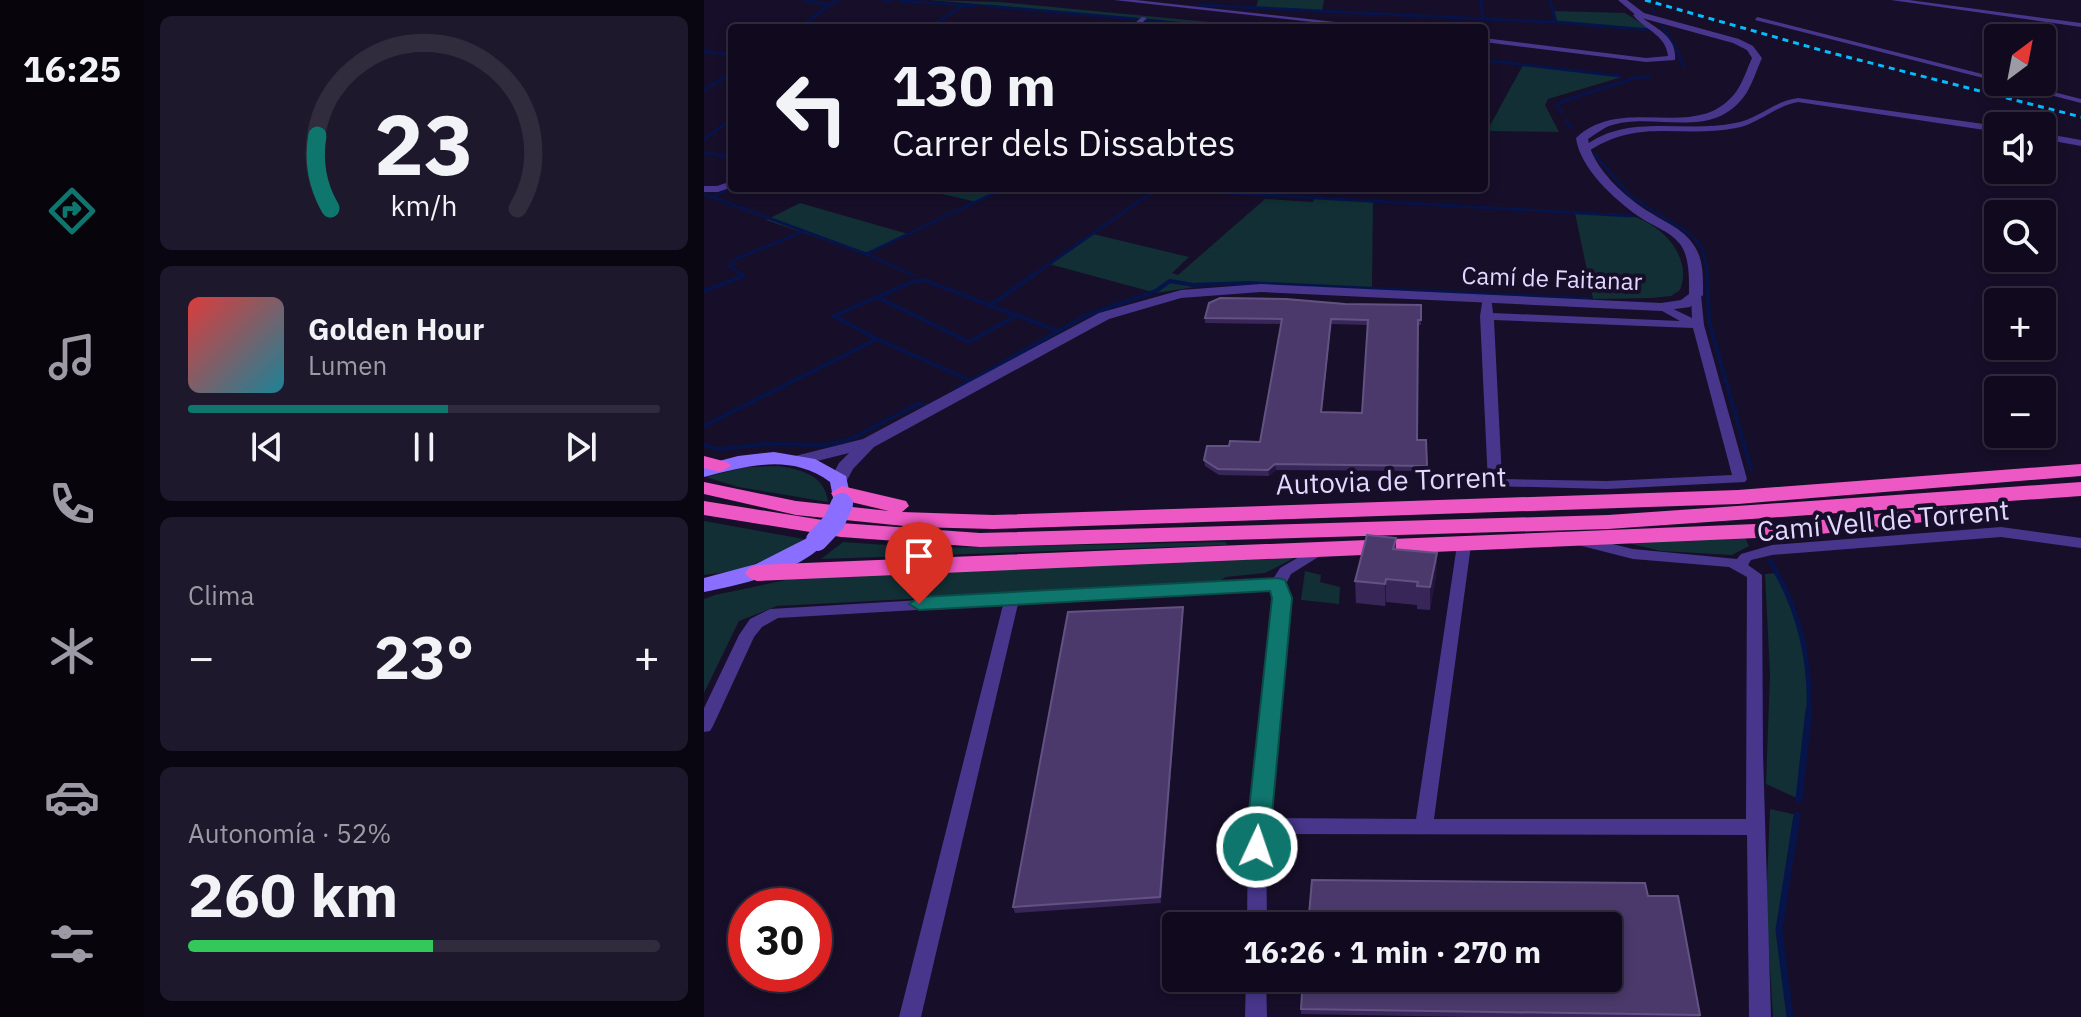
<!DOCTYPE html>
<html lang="es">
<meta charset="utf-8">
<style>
:root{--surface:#110a1f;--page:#1e182c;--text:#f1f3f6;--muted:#9c9aa4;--line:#302b3d;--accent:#0f766e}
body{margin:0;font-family:"IBM Plex Sans",sans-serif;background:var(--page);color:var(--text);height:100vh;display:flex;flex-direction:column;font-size:30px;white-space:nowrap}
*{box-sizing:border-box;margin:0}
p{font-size:26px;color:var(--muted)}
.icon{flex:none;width:44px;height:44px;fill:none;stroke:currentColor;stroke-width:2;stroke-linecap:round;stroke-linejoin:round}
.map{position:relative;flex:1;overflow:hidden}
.drawer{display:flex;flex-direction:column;gap:16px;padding:16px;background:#090611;width:560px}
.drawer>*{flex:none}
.hud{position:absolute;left:24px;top:24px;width:760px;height:168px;border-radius:8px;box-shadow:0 4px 12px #0003,0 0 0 2px var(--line);background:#110a1f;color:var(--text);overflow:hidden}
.needle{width:52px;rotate:32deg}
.fabs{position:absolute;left:1280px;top:24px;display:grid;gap:16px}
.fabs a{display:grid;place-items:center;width:72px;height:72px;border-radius:8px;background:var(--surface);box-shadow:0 4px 12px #0003,0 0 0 2px var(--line);font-size:40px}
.speed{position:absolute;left:24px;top:888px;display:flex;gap:16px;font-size:40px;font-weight:700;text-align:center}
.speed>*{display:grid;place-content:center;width:104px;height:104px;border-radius:50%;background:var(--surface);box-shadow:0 4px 12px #0003,0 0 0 2px var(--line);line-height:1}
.speed .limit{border:12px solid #d22;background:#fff;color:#111}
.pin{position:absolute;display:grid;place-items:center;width:68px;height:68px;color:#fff;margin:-82px -34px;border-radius:50% 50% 50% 0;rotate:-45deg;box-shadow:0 0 8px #0007}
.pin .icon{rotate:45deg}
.me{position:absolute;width:88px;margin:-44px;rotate:3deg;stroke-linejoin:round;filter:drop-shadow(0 0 6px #0008)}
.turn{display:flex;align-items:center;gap:28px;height:168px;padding:0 32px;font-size:36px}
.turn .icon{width:104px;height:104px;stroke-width:2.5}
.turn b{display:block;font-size:56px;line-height:68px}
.big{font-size:60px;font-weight:700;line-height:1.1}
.drawer .widget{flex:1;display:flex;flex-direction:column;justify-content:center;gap:12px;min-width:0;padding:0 28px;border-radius:12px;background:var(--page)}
.drawer .dial{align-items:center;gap:0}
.dial svg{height:208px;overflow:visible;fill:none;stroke:var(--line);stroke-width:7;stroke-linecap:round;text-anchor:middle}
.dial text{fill:var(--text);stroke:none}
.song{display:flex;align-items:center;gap:24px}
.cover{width:96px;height:96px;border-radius:12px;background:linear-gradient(135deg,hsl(0 70% 55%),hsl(190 70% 35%))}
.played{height:8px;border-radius:4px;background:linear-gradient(90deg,var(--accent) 55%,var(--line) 55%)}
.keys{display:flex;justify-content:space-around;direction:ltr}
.heat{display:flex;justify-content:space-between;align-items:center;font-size:44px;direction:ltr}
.charge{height:12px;border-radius:6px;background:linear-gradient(90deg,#34c759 52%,var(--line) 0)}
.trip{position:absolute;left:458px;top:912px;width:460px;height:80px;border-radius:8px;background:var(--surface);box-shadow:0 4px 12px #0003,0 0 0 2px var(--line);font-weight:700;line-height:80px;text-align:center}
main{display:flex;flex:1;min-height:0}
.tabs{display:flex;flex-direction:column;width:144px;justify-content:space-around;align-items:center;background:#07040c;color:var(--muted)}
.tabs .icon{width:56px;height:56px}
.tabs .on{color:var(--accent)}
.tabs b{font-size:36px;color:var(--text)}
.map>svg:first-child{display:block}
</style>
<main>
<nav class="tabs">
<b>16:25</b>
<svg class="icon on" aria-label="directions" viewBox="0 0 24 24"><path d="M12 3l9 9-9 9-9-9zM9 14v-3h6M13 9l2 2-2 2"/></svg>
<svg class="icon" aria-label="music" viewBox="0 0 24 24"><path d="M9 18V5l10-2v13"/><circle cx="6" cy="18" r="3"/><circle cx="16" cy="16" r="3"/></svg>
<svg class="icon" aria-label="phone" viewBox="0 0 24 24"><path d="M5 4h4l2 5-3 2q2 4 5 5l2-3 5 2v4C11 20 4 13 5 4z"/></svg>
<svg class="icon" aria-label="climate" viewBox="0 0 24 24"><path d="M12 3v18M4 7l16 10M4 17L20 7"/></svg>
<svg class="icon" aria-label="car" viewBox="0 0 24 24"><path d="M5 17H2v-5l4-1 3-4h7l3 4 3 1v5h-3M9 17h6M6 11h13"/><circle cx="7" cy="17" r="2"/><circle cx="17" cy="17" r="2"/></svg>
<svg class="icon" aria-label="filters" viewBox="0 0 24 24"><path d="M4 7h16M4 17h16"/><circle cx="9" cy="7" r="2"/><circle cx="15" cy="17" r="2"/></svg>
</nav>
<section class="drawer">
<div class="widget dial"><svg viewBox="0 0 100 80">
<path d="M14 69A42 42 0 1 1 86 69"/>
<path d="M14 69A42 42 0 0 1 9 41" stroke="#0f766e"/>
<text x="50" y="56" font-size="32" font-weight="700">23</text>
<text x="50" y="72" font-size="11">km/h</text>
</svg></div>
<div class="widget">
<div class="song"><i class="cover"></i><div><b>Golden Hour</b><p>Lumen</p></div></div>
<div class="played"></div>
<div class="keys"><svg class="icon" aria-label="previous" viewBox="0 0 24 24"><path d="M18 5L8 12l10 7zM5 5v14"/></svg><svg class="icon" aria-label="pause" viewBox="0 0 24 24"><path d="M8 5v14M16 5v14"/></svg><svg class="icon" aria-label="next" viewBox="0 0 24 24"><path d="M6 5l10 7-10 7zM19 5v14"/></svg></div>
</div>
<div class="widget"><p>Clima</p>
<div class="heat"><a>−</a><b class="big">23°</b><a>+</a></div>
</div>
<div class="widget"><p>Autonomía · 52%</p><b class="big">260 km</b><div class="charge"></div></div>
</section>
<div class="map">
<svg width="1377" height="1017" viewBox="0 0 1377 1017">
<rect width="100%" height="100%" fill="#170e29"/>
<g fill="#112f34">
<polygon points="225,0 296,2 569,28 543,28"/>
<polygon points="554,0 620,0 618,12 552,8"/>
<polygon points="849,11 921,13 948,30 852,22"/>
<polygon points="819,65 918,77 844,99 841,105 855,132 783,131"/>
<polygon points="211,188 302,188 273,202"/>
<polygon points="610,198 669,201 668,288 517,283 452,293 345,264 389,234 485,257 468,273 474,275 561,199 609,202"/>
<polygon points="96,203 204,234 161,254 62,220"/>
<path d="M871,213C889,214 911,212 928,216C959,225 989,258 976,290L967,296L948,298L889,299Z"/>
<path d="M73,466C96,469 121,475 124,502L34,487L2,477L43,467Z"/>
<path d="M0,521L100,539C69,559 37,572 0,575Z"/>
<polygon points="1041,537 1045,546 1028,555 957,551 928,544 929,541"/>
<polygon points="139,542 226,548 522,542 523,545 117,559"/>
<polygon points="594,556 561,573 522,577 512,583 73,606 35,621 0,693 0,599 11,595 101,576"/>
<polygon points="601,571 617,575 616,582 636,587 635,604 597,600"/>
<path d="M1074,573C1113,652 1109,714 1095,799L1062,784L1066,674L1061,574Z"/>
<polygon points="1066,809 1093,815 1075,930 1086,1017 1069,1017 1062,905"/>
</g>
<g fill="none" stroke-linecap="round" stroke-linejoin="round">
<g stroke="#07144a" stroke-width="3">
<polyline points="101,0 126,5 134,0"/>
<polyline points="179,0 187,0"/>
<polyline points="777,0 779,19 852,22"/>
<polyline points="846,0 852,22 947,30"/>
<polyline points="196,1 273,6"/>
<polyline points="495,5 779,19"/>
<polyline points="283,6 432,19"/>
<polyline points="948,9 950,13"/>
<polyline points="441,20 521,28"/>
<polyline points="958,26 971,46"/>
<polyline points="94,28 126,5"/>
<polyline points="225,28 259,5"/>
<polyline points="972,48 980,67"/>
<polyline points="0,51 28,55"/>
<polyline points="780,60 916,76"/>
<polyline points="0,90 28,73"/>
<polyline points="858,113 853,106 859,101 934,77 946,77"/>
<polyline points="862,120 867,128"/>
<polyline points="0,139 28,119"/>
<polyline points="0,153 28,157"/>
<polyline points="891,155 926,196 987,235"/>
<polyline points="28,187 8,197 162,254 209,275"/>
<polyline points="439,188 928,216"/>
<polyline points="0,194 8,197"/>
<polyline points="990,238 999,250 1004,276"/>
<polyline points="162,254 301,188"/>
<polyline points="40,276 25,266 32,259 98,232"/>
<polyline points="328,276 447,193"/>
</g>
<g stroke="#07144a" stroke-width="4">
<polyline points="1003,274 1005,322 1047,469"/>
<polyline points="0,291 40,276 37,274"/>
<polyline points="173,297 265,342 312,316"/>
<polyline points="285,306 331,274"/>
<polyline points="173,339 267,381"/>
<polyline points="254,388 381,316 452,291 466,281 489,285 544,283 884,299"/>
<polyline points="0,426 173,339 130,316 208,282 220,280 354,331"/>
<polyline points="0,445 14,449 64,444 122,445 145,440 214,404 224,405"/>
</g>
<path stroke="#07144a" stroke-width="5" d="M1066,561C1095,608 1107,657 1105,712"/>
<g stroke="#07144a" stroke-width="7">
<polyline points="1095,799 1105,710"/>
<polyline points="1086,1017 1075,930 1093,815"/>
</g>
<g fill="#47368b" fill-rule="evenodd">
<polygon points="410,0 432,0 686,28 662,28"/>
<polygon points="1187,0 1205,0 1377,23 1377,27"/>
<path d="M935,12L938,14L937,16L940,19C955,30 973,38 971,60L942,62L780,42V38L942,58L964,56C962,35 941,30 929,15Z"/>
<polygon points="438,17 443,18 433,28 425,28"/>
<polygon points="1053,17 1294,78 1295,82 1051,20"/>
<polygon points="1297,82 1311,82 1377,99 1377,103"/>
<path d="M1094,98L1294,126V132L1094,102C1071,106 1054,124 1032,128C976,139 934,117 882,153L875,151C918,111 978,134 1031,123C1054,119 1070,101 1094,98Z"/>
<polygon points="1338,133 1377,140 1377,146 1338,139"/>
<polygon points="28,181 28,187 14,192 0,192 0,186 13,186"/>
<path d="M992,292L997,295L1000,325L1043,479L1041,482L903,489L786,486L784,483L776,316L779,297H787L789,313L976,321L951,307L953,305H961L988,318L987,295ZM790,320L989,328L1028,475L903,481L798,479Z"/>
<polygon points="1297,527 1377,538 1377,548 1297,537 1068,555 1047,560 1044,565 1058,575 1059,753 1067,1017 1045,1017 1043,835 562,834 563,926 543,926 544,826 570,598 568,589 314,604 217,1017 195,1017 299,605 74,618 58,627 50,637 9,726 6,731 0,732 0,708 35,635 46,619 66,609 569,579 576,568 619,543 626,548 624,551 587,574 582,584 586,598 563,818 712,819 753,545 760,540 767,545 730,819 1042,819 1043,577 1025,567 929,559 870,544 868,541 870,538 875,536 929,549 1033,559 1037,554 1068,545"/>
<polygon points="542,978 562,978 563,1017 541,1017"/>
</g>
<path fill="#47368b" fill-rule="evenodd" d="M914,0H923L940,13L1035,39L1049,46L1058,58C1053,69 1049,82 1043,92C1010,144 951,110 905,126C898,129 890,135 884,139C888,168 923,199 947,213C963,223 981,230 991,247C1000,261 999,279 999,295L986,307L957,311L557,292L477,298L405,319L170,447L149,469L141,484H129L126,480L135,463L145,453L97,465L88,460L91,456L159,439L395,313L477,290L557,284L957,303L977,300L985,294C985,278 986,258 976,244C966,231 948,226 934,216C910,199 876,168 872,138C920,93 993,144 1032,92C1039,82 1043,69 1048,58L1043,50L1029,43L934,17Z"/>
<g fill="#896eff" fill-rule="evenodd">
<path d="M70,452L111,459L142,476L148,504L145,508H131L126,482C86,453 44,466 0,477V465L34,456Z"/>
<path d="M113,533L120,535L123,540C101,570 36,585 0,592V578L52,564Z"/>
</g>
<g fill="#ee58c4" fill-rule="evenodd">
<polygon points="0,456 23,462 27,466 16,472 0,468"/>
<polygon points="1377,464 1377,476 1034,504 289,529 210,527 92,515 0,494 0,482 92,501 185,511 130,498 127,493 138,486 202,501 205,506 198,512 289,515 1034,490"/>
<polygon points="1377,482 1377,496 904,529 276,547 137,537 0,515 0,501 137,523 276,533 904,515"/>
<polygon points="1238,507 1246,509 1249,514 1246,519 1099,536 53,581 45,578 41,573 45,568 53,565 1099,522"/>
</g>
<polyline stroke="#03bdff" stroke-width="3" stroke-dasharray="6 5" stroke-linecap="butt" points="941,0 1120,51 1377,117"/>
<polyline stroke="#896eff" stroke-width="22" points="113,540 130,522 138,504"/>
</g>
<g fill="#382659" fill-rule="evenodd">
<path d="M641,304L717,305V325H714L713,440L723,466V471L572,470L565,476L515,475L501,466L500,460L525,446L556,442L577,324L501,323V318ZM627,324L664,325L658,413L618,412Z"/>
<polygon points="692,538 692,549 733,553 732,576 726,610 713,609 713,605 682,602 681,606 652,603 651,581"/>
<polygon points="479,607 479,612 457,903 311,913 309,907"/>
<polygon points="944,896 996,1015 996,1017 767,1017 597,1014 597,1009"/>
</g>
<g fill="#23153e">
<polygon points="571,464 572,470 565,476 564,470"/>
<polygon points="733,553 732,576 726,610 726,587"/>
<polygon points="682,579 682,602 681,606 681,584"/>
<polygon points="479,607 479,612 457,903 456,897"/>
</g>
<g fill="#4a396a" stroke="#625282" stroke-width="2" fill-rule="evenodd">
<path d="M516,298L582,299L641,304L717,305V320H714L713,440H722L723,466L571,464L564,470L514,469L500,460L503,446H525L526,441L556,442L578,319L501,318L505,303ZM627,319L664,320L658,413L617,412Z"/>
<polygon points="663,535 692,538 689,549 733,553 726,587 713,586 714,582 682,579 681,584 651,581"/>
<polygon points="479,607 456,897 309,907 364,612"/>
<polygon points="608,880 941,883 944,896 974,896 996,1015 597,1009 599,978 904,978 904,926 604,926"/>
</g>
<polygon fill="#0f766e" stroke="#0a4d48" stroke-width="2" points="574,578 581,580 588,598 565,847 562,855 553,858 544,855 541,847 568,598 566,591 215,610 205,604 215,597"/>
<g text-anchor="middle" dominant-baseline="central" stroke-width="8" stroke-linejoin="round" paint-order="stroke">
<g font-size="24" fill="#e2d7ff" stroke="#170e29">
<text transform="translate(848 278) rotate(2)">Camí de Faitanar</text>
</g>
<g font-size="28" fill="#e2d7ff" stroke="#170e29">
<text transform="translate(687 480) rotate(-2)">Autovia de Torrent</text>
<text transform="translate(1179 520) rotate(-5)">Camí Vell de Torrent</text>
</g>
</g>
</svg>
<div class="fabs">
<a><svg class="needle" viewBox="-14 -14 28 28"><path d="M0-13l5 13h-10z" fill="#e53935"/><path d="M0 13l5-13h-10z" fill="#9c9aa4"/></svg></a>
<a><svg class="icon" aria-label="sound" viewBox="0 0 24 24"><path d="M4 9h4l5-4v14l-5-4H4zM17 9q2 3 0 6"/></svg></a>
<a><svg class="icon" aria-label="search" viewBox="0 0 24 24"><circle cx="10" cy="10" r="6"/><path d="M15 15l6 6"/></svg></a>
<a>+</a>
<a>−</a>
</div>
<div class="speed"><div class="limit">30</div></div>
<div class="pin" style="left:215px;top:604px;background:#d93025"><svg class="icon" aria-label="arrive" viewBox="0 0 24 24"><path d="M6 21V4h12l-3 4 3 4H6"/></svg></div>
<svg class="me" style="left:553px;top:847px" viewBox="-20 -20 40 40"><circle r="17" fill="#0f766e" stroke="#fff" stroke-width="3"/><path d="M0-11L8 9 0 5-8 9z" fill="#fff"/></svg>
<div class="trip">16:26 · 1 min · 270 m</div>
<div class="hud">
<div class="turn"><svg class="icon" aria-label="left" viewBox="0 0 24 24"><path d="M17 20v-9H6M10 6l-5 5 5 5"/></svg><div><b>130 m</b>Carrer dels Dissabtes</div></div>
</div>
</div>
</main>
